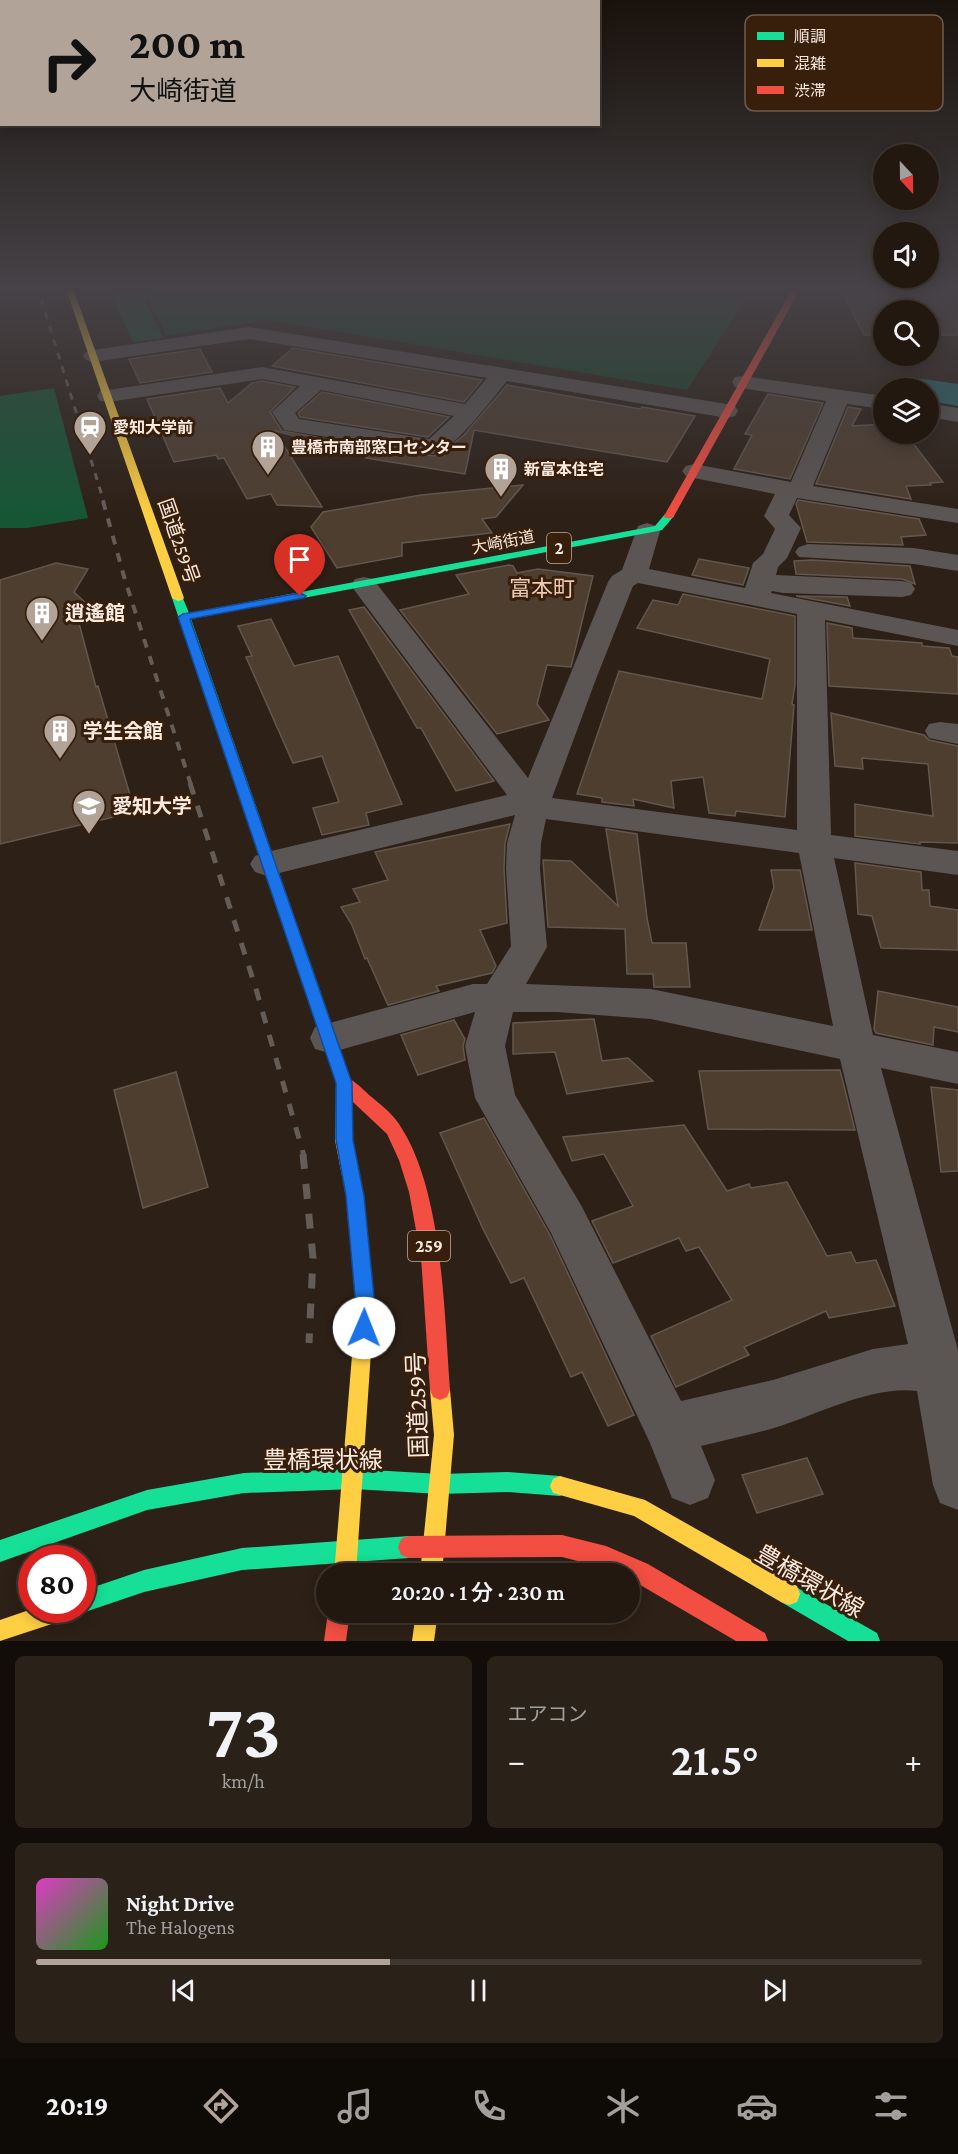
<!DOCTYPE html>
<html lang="ja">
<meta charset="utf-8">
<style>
:root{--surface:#221810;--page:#2a2119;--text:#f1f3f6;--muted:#a2a09f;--line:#3f3730;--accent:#b2a398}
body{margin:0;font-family:"Crimson Pro","Noto Sans JP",serif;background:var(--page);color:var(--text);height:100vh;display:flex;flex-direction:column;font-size:22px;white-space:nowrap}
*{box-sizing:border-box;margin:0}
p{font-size:20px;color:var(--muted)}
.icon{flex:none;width:33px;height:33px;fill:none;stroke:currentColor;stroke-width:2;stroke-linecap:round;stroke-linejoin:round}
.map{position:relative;height:1641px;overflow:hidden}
.sheet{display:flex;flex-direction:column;gap:15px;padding:15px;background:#130d09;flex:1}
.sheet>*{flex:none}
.guide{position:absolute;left:0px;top:0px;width:600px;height:126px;box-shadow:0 3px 15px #0003,0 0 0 2px var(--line);background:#b2a398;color:#111;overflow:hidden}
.needle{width:39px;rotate:158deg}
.buttons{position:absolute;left:873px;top:144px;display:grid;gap:12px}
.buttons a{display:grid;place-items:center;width:66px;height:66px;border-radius:50%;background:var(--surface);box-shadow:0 3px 15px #0003,0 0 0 2px var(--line);font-size:30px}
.speed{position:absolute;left:18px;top:1545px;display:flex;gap:12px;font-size:30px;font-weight:700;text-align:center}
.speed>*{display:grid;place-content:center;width:78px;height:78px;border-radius:50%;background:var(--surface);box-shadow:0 3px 15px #0003,0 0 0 2px var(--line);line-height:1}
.speed .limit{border:9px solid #d22;background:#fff;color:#111}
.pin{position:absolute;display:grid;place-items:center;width:51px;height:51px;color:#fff;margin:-62px -26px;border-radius:50% 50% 50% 0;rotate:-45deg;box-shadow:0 0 6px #0007}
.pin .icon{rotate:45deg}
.me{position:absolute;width:66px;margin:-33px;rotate:1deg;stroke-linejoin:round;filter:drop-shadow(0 0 4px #0008)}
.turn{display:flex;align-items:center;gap:21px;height:126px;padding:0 30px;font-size:27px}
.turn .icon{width:78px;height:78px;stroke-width:2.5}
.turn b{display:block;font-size:42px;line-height:51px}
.big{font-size:45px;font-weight:600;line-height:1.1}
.sheet .widget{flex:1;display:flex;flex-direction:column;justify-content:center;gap:9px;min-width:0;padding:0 21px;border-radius:9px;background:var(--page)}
.sheet .dial{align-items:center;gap:0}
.dial b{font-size:78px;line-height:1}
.song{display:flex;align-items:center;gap:18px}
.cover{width:72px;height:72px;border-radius:9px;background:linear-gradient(135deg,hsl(310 70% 55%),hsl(120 70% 35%))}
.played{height:6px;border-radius:3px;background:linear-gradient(90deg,var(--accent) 40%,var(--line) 40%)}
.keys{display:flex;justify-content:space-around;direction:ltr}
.heat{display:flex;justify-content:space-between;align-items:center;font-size:33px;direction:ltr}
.sheet .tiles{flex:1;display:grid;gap:15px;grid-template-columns:1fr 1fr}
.widget:last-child{grid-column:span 2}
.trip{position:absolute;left:316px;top:1563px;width:324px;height:60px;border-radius:30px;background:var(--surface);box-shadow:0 3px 15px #0003,0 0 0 2px var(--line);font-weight:600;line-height:60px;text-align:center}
.tabs{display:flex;height:96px;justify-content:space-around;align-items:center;background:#0e0a06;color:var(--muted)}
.tabs .icon{width:42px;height:42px}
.tabs .current{color:var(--accent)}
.tabs b{font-size:27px;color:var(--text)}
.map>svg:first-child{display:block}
</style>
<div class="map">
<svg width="958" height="1641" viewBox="0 0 958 1641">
<rect width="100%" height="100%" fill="#2d2016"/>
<polygon fill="#16462b" points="164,286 657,286 746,299 687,390 267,320 166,336 149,301"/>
<g fill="#165635">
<polygon points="107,286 160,286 144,301 164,338 133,342"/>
<polygon points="54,388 88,518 27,528 0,528 0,396"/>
</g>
<polygon fill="#2a6c6e" points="909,377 958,384 958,406 929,401 928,388 904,388"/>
<g fill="#4e3e30" stroke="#62574f" stroke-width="1.5">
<polygon points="842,292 958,293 958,335 928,335 928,310 884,310 884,335 864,335"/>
<polygon points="293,348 442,373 482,380 464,402 272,366"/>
<polygon points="200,349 212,372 140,383 129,359"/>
<polygon points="262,381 295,387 270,412 282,431 333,440 318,442 275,431 322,507 277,505 271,494 247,499 224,458 218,459 216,455 174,462 147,399 220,388 228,403 252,383"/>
<polygon points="507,385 640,409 642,407 695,416 667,462 474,430 465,474 366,458 368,456 365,455 372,446 434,456 443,452 464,435"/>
<polygon points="322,392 449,417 428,437 300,417 298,413"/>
<polygon points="768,394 823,403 790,479 734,469 752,435 745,434"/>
<polygon points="848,407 861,409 852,426 884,424 884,434 906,434 943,482 930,483 931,485 906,486 911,499 816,484"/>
<polygon points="523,485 496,517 482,519 492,533 402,543 402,556 337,568 311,527 323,512 421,495"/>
<polygon points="798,500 919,519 926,535 901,537 903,545 807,542 796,504"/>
<polygon points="699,559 749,568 743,585 692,575"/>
<polygon points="812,560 910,566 915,584 902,579 796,574 794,561"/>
<polygon points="56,563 88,569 74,592 90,607 76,612 96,687 98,686 135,812 0,844 0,580"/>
<polygon points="509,565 513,566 517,573 538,569 593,576 571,667 547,665 537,704 549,720 497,734 400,610 469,594 456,575"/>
<polygon points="683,594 795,616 795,685 792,704 794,705 785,817 736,811 735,816 709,813 703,777 671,781 674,808 633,799 634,806 602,802 602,798 577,794 619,671 762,699 770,659 637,628 653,600 678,605"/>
<polygon points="796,596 847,597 850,606"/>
<polygon points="364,607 494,781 456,791 421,728 417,728 349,610"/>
<polygon points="271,619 294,666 338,656 402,804 366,813 369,825 322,835 313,808 339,802 322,756 293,763 246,657 252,656 238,626"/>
<polygon points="827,623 852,628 853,638 922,643 922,646 949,648 952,656 958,657 958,694 829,686"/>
<polygon points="831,713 924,735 929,740 958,746 958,843 920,842 920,844 855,836 855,804 933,816 928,764 862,758 863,769 835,766"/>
<polygon points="510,824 505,843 504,869 507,923 480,930 496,966 492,973 436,986 439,991 388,1005 367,958 365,959 352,925 341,907 360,902 353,889 388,880 375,852"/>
<polygon points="606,829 637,834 647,918 652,943 686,943 690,987 654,987 653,974 627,974 625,929 548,927 543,860 571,861 618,906"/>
<polygon points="855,863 921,872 922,890 929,890 930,906 958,910 958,950 881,948 872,916 858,914"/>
<polygon points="771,870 800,870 812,930 759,930 774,887"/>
<polygon points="878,991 958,1007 958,1032 934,1027 933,1045 876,1033 874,1029"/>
<polygon points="594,1019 602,1061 628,1058 653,1081 567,1094 555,1052 513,1054 513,1023"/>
<polygon points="454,1020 465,1039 463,1046 465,1060 418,1075 401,1035"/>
<polygon points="840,1070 855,1130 708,1129 699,1071"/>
<polygon points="176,1072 208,1187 143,1208 114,1090"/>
<polygon points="931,1087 958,1090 958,1171 941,1172"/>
<polygon points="484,1118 550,1235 634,1415 608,1426 582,1372 571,1377 524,1278 511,1283 483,1229 440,1133"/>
<polygon points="684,1125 727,1191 749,1184 751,1188 787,1182 827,1256 851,1252 856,1263 876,1260 895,1306 829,1318 826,1311 744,1347 749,1355 676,1387 651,1336 732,1300 699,1247 686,1251 679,1238 613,1263 592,1221 633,1206 604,1154 572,1161 563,1137"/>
<polygon points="807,1458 823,1494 757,1513 742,1475"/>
</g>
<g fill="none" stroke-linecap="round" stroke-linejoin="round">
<g fill="#5b5553" fill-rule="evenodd">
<path d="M249,327L727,404L735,406L738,411L735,416L727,418L507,381C492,399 455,449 434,454L284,430L272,412L300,386L262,379L108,402L100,401L97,396L100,391L108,390L262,367L465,404L487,378L249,339L93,362L86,360L83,356L86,352L93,350ZM321,390L454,416L429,439L299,419L295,413Z"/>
<path d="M743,376L884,396V409L847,404L813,486L958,509V523L797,498L789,515L801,528L787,558L778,567L776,575L902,581L911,583L915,589L911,595L902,597L783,593L772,591L771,593L958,630V646L825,620L831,835L958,851V875L834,858L873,1035L958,1052V1084L881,1068L958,1350V1510L940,1503L933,1485L917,1391C873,1385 816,1415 774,1428C750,1435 725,1440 701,1446L715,1480L708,1498L690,1505L672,1498L650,1443L551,1233L475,1098L465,1046L475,1012L329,1053L315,1049L310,1038L315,1027L473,984H487L511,946L506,869L507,843L515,815L267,876L255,872L250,864L255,856L267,852L507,795L355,591L351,585L355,579L364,577L373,579L528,778L608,582L612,576L622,570L638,526L647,523L656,526L660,531L649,569L745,588L753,563L763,554L775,529L764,516L775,494L694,478L686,476L682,471L686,466L694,464L791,482L826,401L735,387L732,382L735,377ZM638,583L797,614V830L552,798L596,679L633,586ZM546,819L799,853L833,1026L651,989L526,984L547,947L540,869L541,843ZM513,1012H557L651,1019L840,1059L908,1344L873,1349L773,1380L681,1401L581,1205L515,1095L505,1046Z"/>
<polygon points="928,403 958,408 958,422 928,417"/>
<polygon points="808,544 914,548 958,555 958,571 914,564 799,557 795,552 799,547"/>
<polygon points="940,722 958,724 958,744 929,738 925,731 929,724"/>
</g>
<g fill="#16e098" fill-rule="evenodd">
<polygon points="669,513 674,516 662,530 658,531 191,619 352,1083 353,1140 350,1145 344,1147 338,1145 335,1140 336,1083 172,598 178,595 182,596 189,613 655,526 665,514"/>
<polygon points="354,1469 440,1474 507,1472 560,1476 567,1479 570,1486 567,1493 560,1496 507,1492 440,1494 354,1489 244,1493 147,1510 0,1562 0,1540 147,1490 244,1473"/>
<polygon points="409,1536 417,1539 420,1547 417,1555 409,1558 242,1570 144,1592 82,1613 74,1610 82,1610 82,1591 144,1570 242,1548"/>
<polygon points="789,1583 877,1633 880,1641 848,1641 781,1602 778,1594 781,1586"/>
</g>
<g fill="#ffcf43" fill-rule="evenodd">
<polygon points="65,286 72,286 184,598 182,600 178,601 172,598"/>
<polygon points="344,1133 350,1135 353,1140 364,1196 374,1307 356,1574 334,1574 356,1307 346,1196 335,1140 338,1135"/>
<polygon points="440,1380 447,1383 450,1390 454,1435 442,1574 420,1574 434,1435 430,1390 433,1383"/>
<polygon points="560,1476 645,1500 797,1586 800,1594 797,1602 789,1605 781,1602 634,1516 553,1493 550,1486 553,1479"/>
<polygon points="32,1609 73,1610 70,1618 0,1641 0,1620"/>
<polygon points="416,1612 438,1612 434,1641 412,1641"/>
</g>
<g fill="#f24e42" fill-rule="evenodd">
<polygon points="794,286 802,286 674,516 673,518 665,518 664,516"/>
<path d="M344,1076C354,1080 362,1088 369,1095C380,1104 391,1112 399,1124C443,1189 444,1312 450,1390L447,1397L440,1400L433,1397L430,1390L421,1257L409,1192L399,1160L387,1134L338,1088L336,1083L338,1078Z"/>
<polygon points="562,1535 606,1546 648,1564 765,1633 768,1641 736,1641 630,1579 630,1574 618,1574 605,1568 562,1557 409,1558 401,1555 398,1547 401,1539 409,1536"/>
<polygon points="328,1612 350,1612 346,1641 324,1641"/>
</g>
<polyline stroke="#645c57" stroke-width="3" stroke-dasharray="7 7" stroke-linecap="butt" points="37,286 104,502"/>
<polyline stroke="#645c57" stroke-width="4" stroke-dasharray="9 9" stroke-linecap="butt" points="103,501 125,580 191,785"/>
<polyline stroke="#645c57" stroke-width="5" stroke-dasharray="12 12" stroke-linecap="butt" points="190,783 256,989 304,1156"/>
<polyline stroke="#645c57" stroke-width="7" stroke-dasharray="15 15" stroke-linecap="butt" points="303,1154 313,1258 309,1343"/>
</g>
<linearGradient id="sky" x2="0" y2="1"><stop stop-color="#19120c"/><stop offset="0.56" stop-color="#464247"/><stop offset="1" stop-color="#464247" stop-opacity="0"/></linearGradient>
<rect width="958" height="515" fill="url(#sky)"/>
<polygon fill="#1a73e8" stroke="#114b97" stroke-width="1.5" points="300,593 306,596 304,598 190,619 352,1083 353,1140 364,1196 375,1307 374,1328 371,1335 364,1337 357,1335 354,1328 356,1307 346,1196 336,1140 336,1083 178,617 183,614"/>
<defs>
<g id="station-pin" transform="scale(1.725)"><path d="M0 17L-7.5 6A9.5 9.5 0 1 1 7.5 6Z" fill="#b2a398" stroke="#371f0c"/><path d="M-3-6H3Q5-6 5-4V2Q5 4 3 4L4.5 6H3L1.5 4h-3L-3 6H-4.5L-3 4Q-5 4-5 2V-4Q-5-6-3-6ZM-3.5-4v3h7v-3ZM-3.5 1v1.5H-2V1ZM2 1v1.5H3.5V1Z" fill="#fff"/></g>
<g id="building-pin" transform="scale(1.725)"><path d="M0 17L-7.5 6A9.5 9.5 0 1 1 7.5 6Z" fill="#b2a398" stroke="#371f0c"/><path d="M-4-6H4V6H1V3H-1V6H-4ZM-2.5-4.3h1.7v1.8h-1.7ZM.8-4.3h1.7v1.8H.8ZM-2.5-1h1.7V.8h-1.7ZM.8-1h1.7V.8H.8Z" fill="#fff"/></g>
<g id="university-pin" transform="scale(1.725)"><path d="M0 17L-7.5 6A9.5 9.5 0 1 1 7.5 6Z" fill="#b2a398" stroke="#371f0c"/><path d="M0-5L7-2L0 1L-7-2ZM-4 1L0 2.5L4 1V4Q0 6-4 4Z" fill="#fff"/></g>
</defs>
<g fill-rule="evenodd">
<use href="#station-pin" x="90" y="427"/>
<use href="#building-pin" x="268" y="447"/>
<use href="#building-pin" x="501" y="469"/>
<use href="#building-pin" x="42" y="613"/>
<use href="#building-pin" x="60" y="731"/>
<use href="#university-pin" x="89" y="806"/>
</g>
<g text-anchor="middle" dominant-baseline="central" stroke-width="6" stroke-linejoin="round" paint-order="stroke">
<g font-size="16" font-weight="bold" fill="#fae9de" stroke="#371f0c" text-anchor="start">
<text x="113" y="427">愛知大学前</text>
<text x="291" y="447">豊橋市南部窓口センター</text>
<text x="524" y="469">新富本住宅</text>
</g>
<g font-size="16" fill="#fae9de" stroke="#371f0c">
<text transform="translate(503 542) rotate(-11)">大崎街道</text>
</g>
<g fill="#371f0c" stroke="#c0ac9f" stroke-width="1.5">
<rect x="547" y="533" width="24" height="30" rx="4.5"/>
<rect x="408" y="1231" width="42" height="30" rx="4.5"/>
</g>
<g font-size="18" font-weight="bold" fill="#fae9de">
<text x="559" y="548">2</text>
<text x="429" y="1246">259</text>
</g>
<g font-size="20" fill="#fae9de" stroke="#371f0c">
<text transform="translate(179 541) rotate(71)">国道259号</text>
</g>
<g font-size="20" font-weight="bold" fill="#fae9de" stroke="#371f0c" text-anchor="start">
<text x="65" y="613">逍遙館</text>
<text x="83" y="731">学生会館</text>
<text x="112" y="806">愛知大学</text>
</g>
<g font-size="22" fill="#eccbb4" stroke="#371f0c">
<text x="542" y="588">富本町</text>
</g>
<g font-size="24" fill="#fae9de" stroke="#371f0c">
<text transform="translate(417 1405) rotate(-92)">国道259号</text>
<text x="323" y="1459">豊橋環状線</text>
<text transform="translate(810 1581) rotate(30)">豊橋環状線</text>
</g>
</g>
<rect x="745" y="15" width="198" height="96" rx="9" fill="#371f0c" stroke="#725c4b" stroke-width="1.5"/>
<rect x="757" y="32" width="27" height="8" fill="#16e098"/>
<rect x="757" y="59" width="27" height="8" fill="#ffcf43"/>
<rect x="757" y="86" width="27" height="8" fill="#f24e42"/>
<g font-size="16" fill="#fae9de">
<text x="794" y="42">順調</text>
<text x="794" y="69">混雑</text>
<text x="794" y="96">渋滞</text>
</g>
</svg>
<div class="buttons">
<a><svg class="needle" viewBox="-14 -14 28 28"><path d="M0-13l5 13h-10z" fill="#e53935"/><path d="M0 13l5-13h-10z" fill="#a2a09f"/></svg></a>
<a><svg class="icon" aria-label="sound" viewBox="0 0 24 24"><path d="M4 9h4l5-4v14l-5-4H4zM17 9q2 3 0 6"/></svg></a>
<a><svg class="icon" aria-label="search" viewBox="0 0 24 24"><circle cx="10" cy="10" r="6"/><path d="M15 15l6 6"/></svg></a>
<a><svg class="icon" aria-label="layers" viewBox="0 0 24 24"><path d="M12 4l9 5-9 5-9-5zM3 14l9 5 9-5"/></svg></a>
</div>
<div class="speed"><div class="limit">80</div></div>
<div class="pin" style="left:300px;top:596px;background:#d93025"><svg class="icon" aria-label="arrive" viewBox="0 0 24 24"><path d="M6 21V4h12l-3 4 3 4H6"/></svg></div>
<svg class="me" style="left:364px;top:1328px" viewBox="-20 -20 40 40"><circle r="19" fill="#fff"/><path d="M0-13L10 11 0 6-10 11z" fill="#1a73e8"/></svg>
<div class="trip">20:20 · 1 分 · 230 m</div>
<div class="guide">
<div class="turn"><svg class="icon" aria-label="right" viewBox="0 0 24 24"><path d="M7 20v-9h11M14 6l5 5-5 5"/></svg><div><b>200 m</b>大崎街道</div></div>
</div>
</div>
<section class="sheet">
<div class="tiles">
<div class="widget dial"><b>73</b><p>km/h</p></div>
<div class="widget"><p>エアコン</p>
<div class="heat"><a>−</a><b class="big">21.5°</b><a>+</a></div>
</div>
<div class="widget">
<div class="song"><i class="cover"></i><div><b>Night Drive</b><p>The Halogens</p></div></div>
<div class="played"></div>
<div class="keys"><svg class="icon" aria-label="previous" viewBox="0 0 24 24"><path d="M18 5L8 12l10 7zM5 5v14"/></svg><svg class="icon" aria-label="pause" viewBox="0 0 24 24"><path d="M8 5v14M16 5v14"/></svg><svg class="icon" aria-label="next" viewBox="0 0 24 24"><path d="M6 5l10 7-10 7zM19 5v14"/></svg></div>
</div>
</div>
</section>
<nav class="tabs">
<b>20:19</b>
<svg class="icon current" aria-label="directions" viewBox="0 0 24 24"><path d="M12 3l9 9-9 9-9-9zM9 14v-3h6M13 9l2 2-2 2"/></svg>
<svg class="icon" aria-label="music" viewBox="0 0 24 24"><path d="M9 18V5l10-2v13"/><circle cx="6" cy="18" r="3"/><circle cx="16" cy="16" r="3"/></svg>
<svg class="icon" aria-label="phone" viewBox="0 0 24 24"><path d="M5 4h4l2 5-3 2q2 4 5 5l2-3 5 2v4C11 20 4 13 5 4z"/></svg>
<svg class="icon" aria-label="climate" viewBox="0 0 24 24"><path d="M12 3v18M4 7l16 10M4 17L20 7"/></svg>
<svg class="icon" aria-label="car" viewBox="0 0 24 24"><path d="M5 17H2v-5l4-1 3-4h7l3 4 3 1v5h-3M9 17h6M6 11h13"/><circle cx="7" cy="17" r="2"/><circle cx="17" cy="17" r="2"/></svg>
<svg class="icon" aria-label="filters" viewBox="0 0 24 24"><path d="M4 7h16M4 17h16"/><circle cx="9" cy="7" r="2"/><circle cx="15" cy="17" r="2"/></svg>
</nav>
